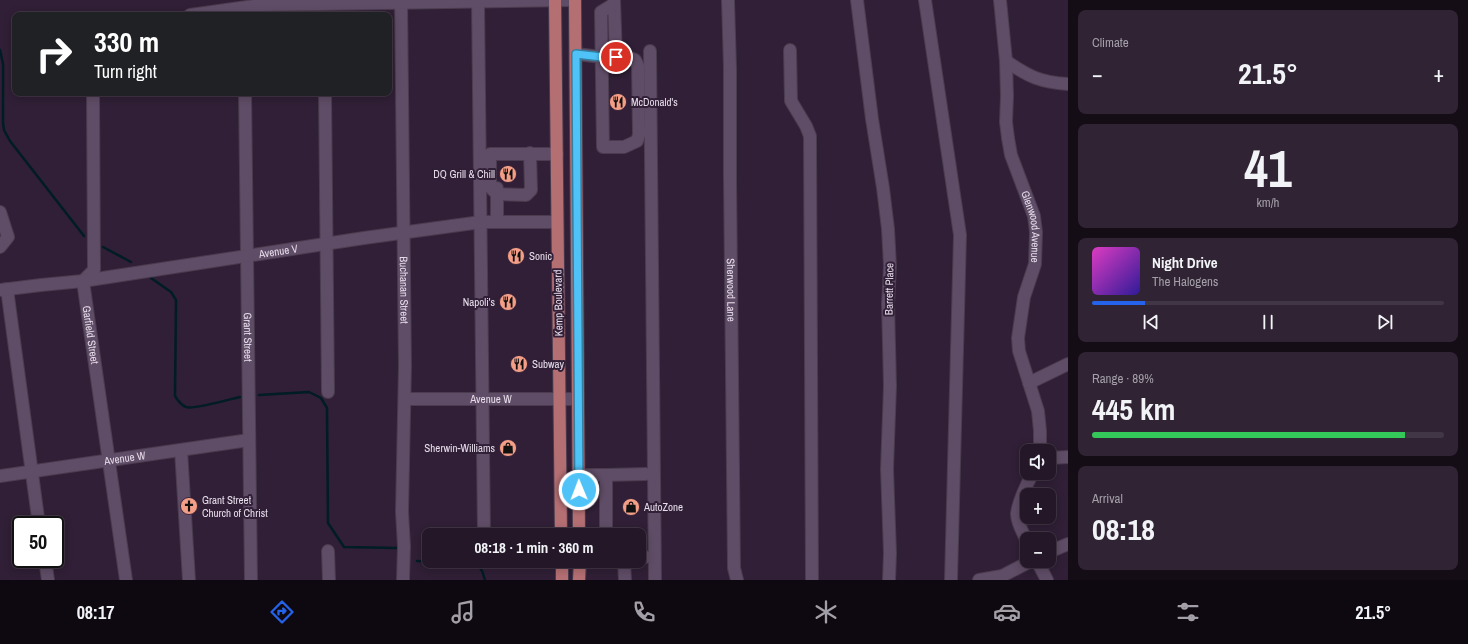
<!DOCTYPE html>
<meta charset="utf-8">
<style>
:root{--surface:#241728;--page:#302434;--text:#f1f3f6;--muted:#a39fa8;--line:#413645;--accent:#2563eb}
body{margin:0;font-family:"Archivo Narrow",sans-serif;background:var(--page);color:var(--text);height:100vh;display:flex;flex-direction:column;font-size:15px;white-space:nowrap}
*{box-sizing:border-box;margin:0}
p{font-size:13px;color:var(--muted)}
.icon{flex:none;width:22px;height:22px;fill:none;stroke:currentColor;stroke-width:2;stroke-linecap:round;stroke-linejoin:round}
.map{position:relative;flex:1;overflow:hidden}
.drawer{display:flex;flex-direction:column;gap:10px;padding:10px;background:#140d16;width:400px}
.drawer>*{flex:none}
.banner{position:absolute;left:12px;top:12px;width:380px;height:84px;border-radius:8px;box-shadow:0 2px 10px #0003,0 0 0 1px var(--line);background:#202124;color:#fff;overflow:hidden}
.controls{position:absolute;left:1020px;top:444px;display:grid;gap:8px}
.controls a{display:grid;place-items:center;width:36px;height:36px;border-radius:8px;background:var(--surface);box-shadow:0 2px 10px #0003,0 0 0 1px var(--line);font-size:20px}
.speed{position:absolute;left:12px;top:516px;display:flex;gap:8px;font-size:20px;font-weight:700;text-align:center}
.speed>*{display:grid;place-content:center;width:52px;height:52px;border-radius:50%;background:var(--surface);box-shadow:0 2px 10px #0003,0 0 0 1px var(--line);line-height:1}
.speed .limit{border:2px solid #111;border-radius:6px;background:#fff;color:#111}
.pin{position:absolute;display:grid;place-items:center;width:34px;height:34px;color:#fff;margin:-17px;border:2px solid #fff;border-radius:50%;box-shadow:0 1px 4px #0007}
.me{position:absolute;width:44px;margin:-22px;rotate:359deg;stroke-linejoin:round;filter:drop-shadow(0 0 3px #0008)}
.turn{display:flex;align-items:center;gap:14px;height:84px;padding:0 16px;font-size:18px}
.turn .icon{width:52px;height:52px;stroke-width:2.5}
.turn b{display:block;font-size:28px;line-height:34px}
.big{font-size:30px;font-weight:800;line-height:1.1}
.drawer .widget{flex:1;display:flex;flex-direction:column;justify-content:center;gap:6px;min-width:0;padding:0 14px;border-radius:8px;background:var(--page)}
.drawer .dial{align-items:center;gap:0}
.dial b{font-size:52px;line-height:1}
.song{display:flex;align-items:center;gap:12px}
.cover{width:48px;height:48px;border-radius:6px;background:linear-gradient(135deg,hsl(310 70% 55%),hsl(250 70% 35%))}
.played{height:4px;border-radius:2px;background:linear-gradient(90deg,var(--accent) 15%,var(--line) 15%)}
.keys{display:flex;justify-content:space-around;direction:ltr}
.heat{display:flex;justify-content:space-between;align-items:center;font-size:22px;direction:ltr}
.charge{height:6px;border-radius:3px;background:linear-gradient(90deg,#34c759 89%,var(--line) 0)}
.trip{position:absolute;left:422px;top:528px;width:224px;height:40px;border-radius:8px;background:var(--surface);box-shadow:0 2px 10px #0003,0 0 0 1px var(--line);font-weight:800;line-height:40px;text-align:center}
.dock{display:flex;height:64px;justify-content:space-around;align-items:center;background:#0e0910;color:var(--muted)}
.dock .icon{width:28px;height:28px}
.dock .on{color:var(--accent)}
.dock b{font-size:18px;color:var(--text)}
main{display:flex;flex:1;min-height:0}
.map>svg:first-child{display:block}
</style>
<main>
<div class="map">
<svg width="1068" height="580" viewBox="0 0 1068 580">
<rect width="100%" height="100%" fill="#301f36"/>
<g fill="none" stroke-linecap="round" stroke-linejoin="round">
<g stroke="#001c25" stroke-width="2.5">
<polyline points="0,50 3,64 3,123 4,130 10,141 84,236"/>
<polyline points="103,247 131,262"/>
<path d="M151,278L171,292L176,300L175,396C178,401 181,405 186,407C195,410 229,399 240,397"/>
<polyline points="259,395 309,392 321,398 327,408 328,523 344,547 397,548"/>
<path d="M417,561C431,562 474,557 482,571C483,573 484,577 485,580"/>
</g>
<g stroke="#4a3b4e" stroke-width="14">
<g id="minor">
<path id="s1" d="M401,0L405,366L402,512L404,546L403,580"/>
<polyline points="614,0 616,57"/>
<path id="s2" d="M728,0L730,68V178L734,568L737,580"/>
<polyline points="857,0 872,119 883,188 888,229 890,266 888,304 890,386 887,469 890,553 889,580"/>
<polyline points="925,0 960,235 951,580"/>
<path id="s3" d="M1000,0L1006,61L1007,96L1006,122L1008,138L1011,155L1034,216L1036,232L1035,264L1024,297L1018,338L1019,351L1038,411L1040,431V451"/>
<polyline points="478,3 484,535"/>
<polyline points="190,15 261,5 575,0"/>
<polyline points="790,50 791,101 806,126 810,136 812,580"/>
<polyline points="650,51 655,580"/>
<path d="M576,54L602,57H628L635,60L638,66L639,135L637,141L624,147H603C602,102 602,57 601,12L614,4"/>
<path d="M1006,61C1029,77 1040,82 1068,84"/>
<path id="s4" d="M93,93L94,270L83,281L126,580"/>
<path id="s5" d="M245,93L251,580"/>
<polyline points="325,93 328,392"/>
<polyline points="497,188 497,194 526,195 531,190 530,153"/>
<polyline points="0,212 8,237 0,247"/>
<polyline points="497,222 497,194 490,187 490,154 557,154"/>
<polyline points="7,289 39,525"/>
<path id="s6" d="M0,290L41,285L83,281L364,238L481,222H557"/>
<polyline points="1029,383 1068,364"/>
<path id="s7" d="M405,399H578"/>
<polyline points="181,450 189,580"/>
<polyline points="1049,458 1068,457"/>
<polyline points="578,475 606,475 606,535"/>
<polyline points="606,475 646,474"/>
<path id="s8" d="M0,476L249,440"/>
<path d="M1027,541C1023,533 1017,523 1017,514C1018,503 1027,483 1033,473"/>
<polyline points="328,551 329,580"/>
<polyline points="1049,552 1068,544"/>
<polyline points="639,557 646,557"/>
<polyline points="45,559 48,580"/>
<polyline points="624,561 625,580"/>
<polyline points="1037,561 1047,580"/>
<polyline points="979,580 1002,576 1031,561"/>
</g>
</g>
<g stroke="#4a3b4e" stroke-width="14">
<g id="major">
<polyline points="555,0 561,535"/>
<polyline points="575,0 579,535"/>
<polyline points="562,561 562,580"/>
<polyline points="579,580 580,561"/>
</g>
</g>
<use href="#minor" stroke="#5f4c66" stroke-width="12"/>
<use href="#major" stroke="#b46f73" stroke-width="12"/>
</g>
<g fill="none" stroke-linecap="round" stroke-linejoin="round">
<g stroke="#337fa1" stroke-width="10">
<polyline id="route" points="579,490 576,54 602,57 616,57"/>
</g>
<use href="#route" stroke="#4fc3f7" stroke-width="7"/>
</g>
<defs>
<g id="restaurant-disc" transform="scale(0.9)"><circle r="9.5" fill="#f49e87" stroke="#301f36"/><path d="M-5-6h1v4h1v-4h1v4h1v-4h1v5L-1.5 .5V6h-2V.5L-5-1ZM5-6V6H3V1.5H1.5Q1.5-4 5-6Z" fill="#111"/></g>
<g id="shop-disc" transform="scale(0.9)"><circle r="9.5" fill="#f49e87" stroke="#301f36"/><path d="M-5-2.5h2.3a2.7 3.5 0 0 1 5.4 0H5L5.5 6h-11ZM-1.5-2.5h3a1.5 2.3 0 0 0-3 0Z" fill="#111"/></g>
<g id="church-disc" transform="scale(0.9)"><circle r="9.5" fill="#f49e87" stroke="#301f36"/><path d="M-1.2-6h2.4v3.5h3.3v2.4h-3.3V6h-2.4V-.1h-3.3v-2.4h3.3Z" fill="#111"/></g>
</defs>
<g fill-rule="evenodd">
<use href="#restaurant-disc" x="618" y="102"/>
<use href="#restaurant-disc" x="508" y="174"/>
<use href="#restaurant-disc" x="516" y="256"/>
<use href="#restaurant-disc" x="508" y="302"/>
<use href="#restaurant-disc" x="519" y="364"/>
<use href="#shop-disc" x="508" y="448"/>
<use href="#church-disc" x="189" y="506"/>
<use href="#shop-disc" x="631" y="507"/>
</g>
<g text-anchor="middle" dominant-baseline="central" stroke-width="4" stroke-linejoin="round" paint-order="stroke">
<g font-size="11" fill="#e7dceb" stroke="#301f36" text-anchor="start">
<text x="631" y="102">McDonald's</text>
<text x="495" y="174" text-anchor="end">DQ Grill &amp; Chill</text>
<text x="529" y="256">Sonic</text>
<text x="495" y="302" text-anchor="end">Napoli's</text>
<text x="532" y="364">Subway</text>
<text x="495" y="448" text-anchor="end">Sherwin-Williams</text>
<text x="202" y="500">Grant Street<tspan x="202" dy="13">Church of Christ</tspan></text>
<text x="644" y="507">AutoZone</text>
</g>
<g font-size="11" fill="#e7dceb" stroke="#301f36">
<text stroke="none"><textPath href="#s3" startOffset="231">Glenwood Avenue</textPath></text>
<text stroke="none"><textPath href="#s6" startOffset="281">Avenue V</textPath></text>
<text transform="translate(889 289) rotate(-89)">Barrett Place</text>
<text stroke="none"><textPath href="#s1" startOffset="290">Buchanan Street</textPath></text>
<text stroke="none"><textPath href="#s2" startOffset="290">Sherwood Lane</textPath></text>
<text transform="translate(558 303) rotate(-91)">Kemp Boulevard</text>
<text stroke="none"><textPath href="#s4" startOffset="247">Garfield Street</textPath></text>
<text stroke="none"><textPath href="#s5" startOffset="244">Grant Street</textPath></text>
<text stroke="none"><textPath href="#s7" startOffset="86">Avenue W</textPath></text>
<text stroke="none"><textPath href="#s8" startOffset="126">Avenue W</textPath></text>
</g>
</g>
</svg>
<div class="controls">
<a><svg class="icon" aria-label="sound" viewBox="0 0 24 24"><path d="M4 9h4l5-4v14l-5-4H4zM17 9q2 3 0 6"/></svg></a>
<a>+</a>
<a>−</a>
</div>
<div class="speed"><div class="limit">50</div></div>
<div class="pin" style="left:616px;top:57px;background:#d93025"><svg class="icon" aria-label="arrive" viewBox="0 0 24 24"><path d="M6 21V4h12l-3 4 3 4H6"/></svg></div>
<svg class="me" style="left:579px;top:490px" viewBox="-20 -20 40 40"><circle r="17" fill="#4fc3f7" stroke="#fff" stroke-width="3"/><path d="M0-11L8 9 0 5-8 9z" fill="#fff"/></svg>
<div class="trip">08:18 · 1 min · 360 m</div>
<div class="banner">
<div class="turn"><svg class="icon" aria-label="right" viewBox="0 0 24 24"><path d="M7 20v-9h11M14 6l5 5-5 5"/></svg><div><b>330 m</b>Turn right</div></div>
</div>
</div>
<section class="drawer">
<div class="widget"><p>Climate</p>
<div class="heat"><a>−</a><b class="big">21.5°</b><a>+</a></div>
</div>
<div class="widget dial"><b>41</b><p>km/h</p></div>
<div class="widget">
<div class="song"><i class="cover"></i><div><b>Night Drive</b><p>The Halogens</p></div></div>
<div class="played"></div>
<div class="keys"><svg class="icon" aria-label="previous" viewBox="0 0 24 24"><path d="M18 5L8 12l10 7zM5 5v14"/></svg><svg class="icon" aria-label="pause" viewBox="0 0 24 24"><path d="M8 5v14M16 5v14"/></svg><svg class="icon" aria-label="next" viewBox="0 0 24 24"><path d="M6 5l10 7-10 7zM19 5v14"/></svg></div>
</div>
<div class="widget"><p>Range · 89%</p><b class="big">445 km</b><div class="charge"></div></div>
<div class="widget"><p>Arrival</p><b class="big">08:18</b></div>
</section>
</main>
<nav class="dock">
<b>08:17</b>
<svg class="icon on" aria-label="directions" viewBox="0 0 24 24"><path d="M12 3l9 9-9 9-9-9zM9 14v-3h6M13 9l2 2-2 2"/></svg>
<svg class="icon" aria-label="music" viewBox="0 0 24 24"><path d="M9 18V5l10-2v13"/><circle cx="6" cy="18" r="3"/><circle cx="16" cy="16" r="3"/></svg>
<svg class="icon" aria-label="phone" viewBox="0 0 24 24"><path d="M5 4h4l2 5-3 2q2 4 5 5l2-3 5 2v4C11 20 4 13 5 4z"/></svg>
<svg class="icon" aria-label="climate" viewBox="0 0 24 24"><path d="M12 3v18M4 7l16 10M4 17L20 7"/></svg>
<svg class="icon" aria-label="car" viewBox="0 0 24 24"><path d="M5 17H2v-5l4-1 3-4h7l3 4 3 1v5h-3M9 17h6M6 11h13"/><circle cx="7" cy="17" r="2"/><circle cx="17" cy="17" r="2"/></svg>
<svg class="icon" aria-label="filters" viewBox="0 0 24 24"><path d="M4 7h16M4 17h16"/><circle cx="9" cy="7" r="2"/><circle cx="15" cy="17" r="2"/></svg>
<b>21.5°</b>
</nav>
